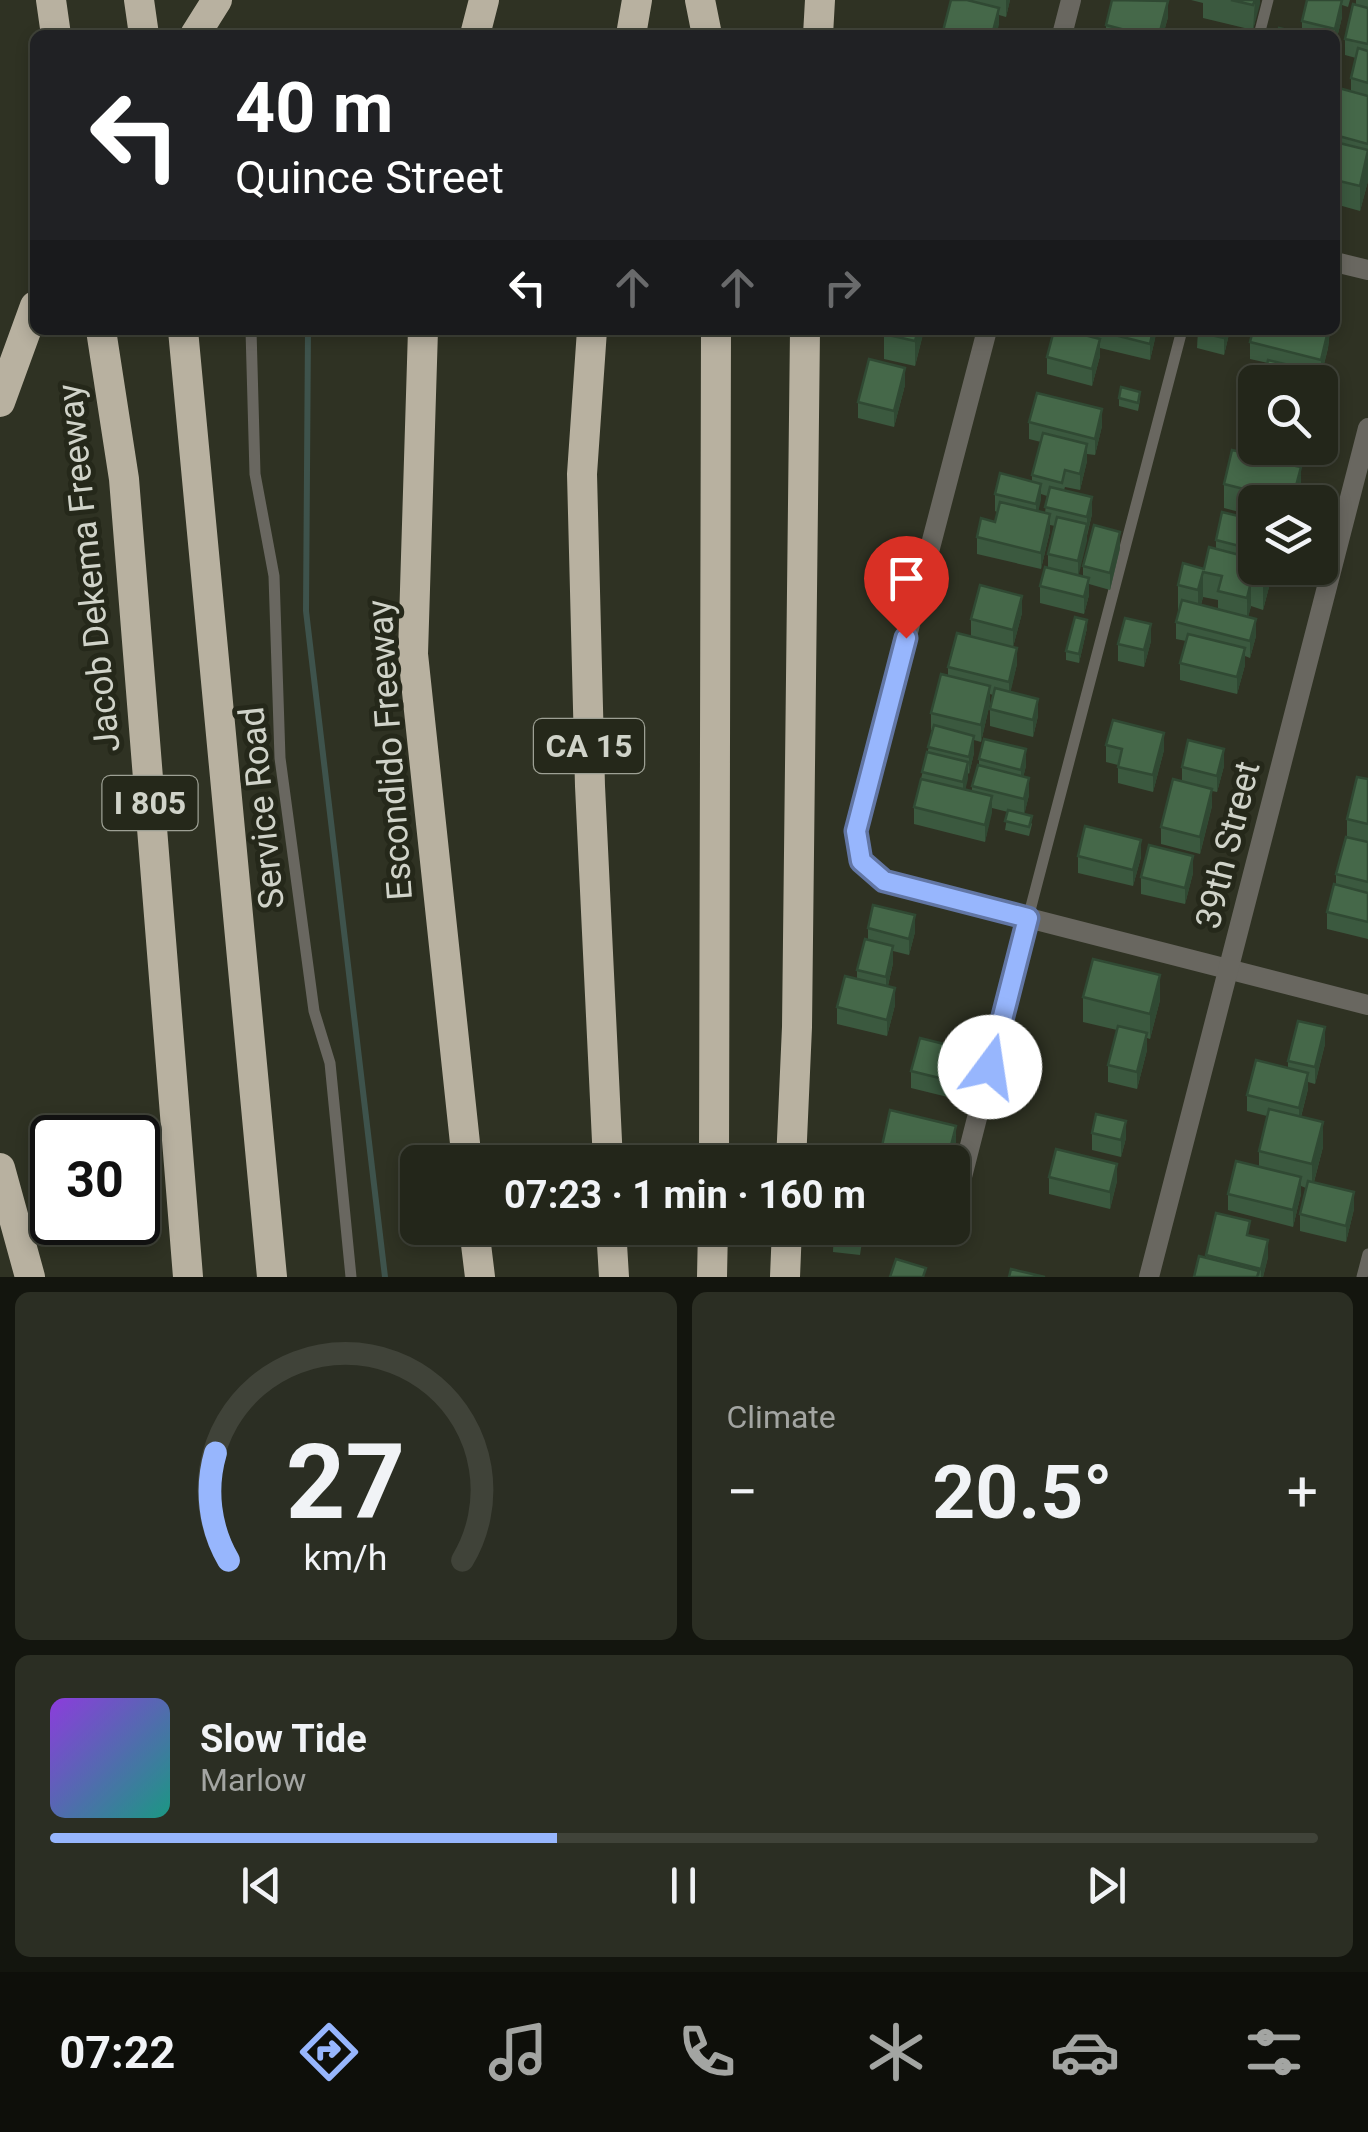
<!DOCTYPE html>
<meta charset="utf-8">
<style>
:root{--surface:#23261a;--page:#2b2e23;--text:#f1f3f6;--muted:#a3a5a2;--line:#404339;--accent:#97b6fd}
body{margin:0;font-family:Roboto,sans-serif;background:var(--page);color:var(--text);height:100vh;display:flex;flex-direction:column;font-size:38px;white-space:nowrap}
*{box-sizing:border-box;margin:0}
p{font-size:32px;color:var(--muted)}
.icon{flex:none;width:55px;height:55px;fill:none;stroke:currentColor;stroke-width:2;stroke-linecap:round;stroke-linejoin:round}
.map{position:relative;height:1277px;overflow:hidden}
.sheet{display:flex;flex-direction:column;gap:15px;padding:15px;background:#13150e;flex:1}
.sheet>*{flex:none}
.banner{position:absolute;left:30px;top:30px;width:1310px;height:305px;border-radius:15px;box-shadow:0 5px 15px #0003,0 0 0 2px var(--line);background:#202124;color:#fff;overflow:hidden}
.controls{position:absolute;left:1238px;top:365px;display:grid;gap:20px}
.controls a{display:grid;place-items:center;width:100px;height:100px;border-radius:15px;background:var(--surface);box-shadow:0 5px 15px #0003,0 0 0 2px var(--line);font-size:50px}
.speed{position:absolute;left:30px;top:1115px;display:flex;gap:20px;font-size:50px;font-weight:700;text-align:center}
.speed>*{display:grid;place-content:center;width:130px;height:130px;border-radius:50%;background:var(--surface);box-shadow:0 5px 15px #0003,0 0 0 2px var(--line);line-height:1}
.speed .limit{border:5px solid #111;border-radius:15px;background:#fff;color:#111}
.pin{position:absolute;display:grid;place-items:center;width:85px;height:85px;color:#fff;margin:-102px -42px;border-radius:50% 50% 50% 0;rotate:-45deg;box-shadow:0 0 10px #0007}
.pin .icon{rotate:45deg}
.me{position:absolute;width:110px;margin:-55px;rotate:14deg;stroke-linejoin:round;filter:drop-shadow(0 0 8px #0008)}
.turn{display:flex;align-items:center;gap:35px;height:210px;padding:0 40px;font-size:45px}
.turn .icon{width:130px;height:130px;stroke-width:2.5}
.turn b{display:block;font-size:70px;line-height:85px}
.lanes{display:flex;align-items:center;height:95px;padding:0 40px;background:#0003;justify-content:center;gap:50px;direction:ltr}
.lanes .off{opacity:.35}
.big{font-size:75px;font-weight:700;line-height:1.1}
.sheet .tile{flex:1;display:flex;flex-direction:column;justify-content:center;gap:15px;min-width:0;padding:0 35px;border-radius:15px;background:var(--page)}
.sheet .dial{align-items:center;gap:0}
.dial svg{height:260px;overflow:visible;fill:none;stroke:var(--line);stroke-width:7;stroke-linecap:round;text-anchor:middle}
.dial text{fill:var(--text);stroke:none}
.song{display:flex;align-items:center;gap:30px}
.cover{width:120px;height:120px;border-radius:15px;background:linear-gradient(135deg,hsl(270 70% 55%),hsl(170 70% 35%))}
.played{height:10px;border-radius:5px;background:linear-gradient(90deg,var(--accent) 40%,var(--line) 40%)}
.keys{display:flex;justify-content:space-around;direction:ltr}
.heat{display:flex;justify-content:space-between;align-items:center;font-size:55px;direction:ltr}
.sheet .tiles{flex:1;display:grid;gap:15px;grid-template-columns:1fr 1fr}
.tile:last-child{grid-column:span 2}
.trip{position:absolute;left:400px;top:1145px;width:570px;height:100px;border-radius:15px;background:var(--surface);box-shadow:0 5px 15px #0003,0 0 0 2px var(--line);font-weight:700;line-height:100px;text-align:center}
.tabs{display:flex;height:160px;justify-content:space-around;align-items:center;background:#0e0f0a;color:var(--muted)}
.tabs .icon{width:70px;height:70px}
.tabs .selected{color:var(--accent)}
.tabs b{font-size:45px;color:var(--text)}
.map>svg:first-child{display:block}
</style>
<div class="map">
<svg width="1368" height="1277" viewBox="0 0 1368 1277">
<rect width="100%" height="100%" fill="#2f3223"/>
<g fill="none" stroke-linecap="round" stroke-linejoin="round">
<polyline stroke="#3e534c" stroke-width="6" points="308,330 306,611 385,1277"/>
<g stroke="#696760" stroke-width="11">
<polyline points="1259,35 1268,0"/>
<polyline points="251,330 255,474 274,576 280,758 314,1011 330,1063 351,1277"/>
<polyline points="1028,918 1182,330"/>
<polyline points="1362,1277 1368,1254"/>
</g>
<g stroke="#696760" stroke-width="20">
<polyline points="1062,35 1071,0"/>
<polyline points="1335,262 1368,270"/>
<polyline points="987,330 856,831 861,861 884,881 1368,1005"/>
<polyline points="952,1216 1028,918"/>
<polyline points="1149,1277 1368,428"/>
</g>
<g stroke="#b8b1a0" stroke-width="30">
<polyline points="51,0 56,35"/>
<polyline points="139,0 144,35"/>
<polyline points="700,0 707,35"/>
<polyline points="195,35 217,0"/>
<polyline points="475,35 484,0"/>
<polyline points="631,35 637,0"/>
<polyline points="818,35 820,0"/>
<polyline points="101,330 124,479 188,1277"/>
<polyline points="183,330 272,1277"/>
<polyline points="423,330 413,654 467,1162"/>
<polyline points="592,330 582,474 590,786 608,1162"/>
<polyline points="0,402 35,306"/>
<polyline points="714,1162 716,330"/>
<polyline points="791,1162 797,1027 805,330"/>
<polyline points="0,1168 30,1277"/>
<polyline points="474,1228 480,1277"/>
<polyline points="611,1228 614,1277"/>
<polyline points="712,1277 713,1228"/>
<polyline points="785,1277 787,1228"/>
</g>
</g>
<g fill="#3b593f" fill-rule="evenodd">
<polygon points="970,0 1010,0 1006,17 999,15 999,25"/>
<polygon points="1191,0 1260,0 1253,30 1203,18 1203,3"/>
<polygon points="1307,0 1350,0 1348,7 1342,5 1342,17 1335,46 1335,35 1277,35 1302,34 1302,21"/>
<polygon points="1356,0 1368,0 1368,181 1360,211 1335,204 1335,87 1351,91 1351,78 1356,58 1345,55 1345,39 1356,5"/>
<polygon points="1168,17 1163,35 1106,35 1106,25"/>
<polygon points="869,330 924,330 915,366 884,359 884,337 869,333"/>
<polygon points="1090,330 1157,330 1150,360 1100,348 1100,356 1092,386 1047,374 1047,357 1090,337"/>
<polygon points="1198,330 1230,330 1224,355 1197,348"/>
<polygon points="1253,330 1330,330 1328,348 1321,376 1314,375 1314,382 1255,382 1255,448 1304,448 1298,467 1301,467 1301,492 1298,502 1255,502 1255,516 1224,508 1224,484 1232,450 1250,454 1251,452 1244,451 1244,426 1247,415 1244,414 1244,397 1249,375 1264,379 1268,363 1250,359 1250,342"/>
<polygon points="905,385 894,427 858,418 858,402"/>
<polygon points="1119,398 1140,400 1138,411 1119,406"/>
<path d="M1029,422L1102,426L1095,455L1087,454V461L1080,490L1065,487L1064,490L1092,514L1078,575L1083,577V566L1120,548L1110,590L1089,584V595L1084,614L1040,603V586L1048,568V554L1055,526L1050,525V531L1041,569L977,554V537L995,522L997,512L995,511V494L1032,482V475L1041,442L1029,439ZM1041,494L1047,496L1045,513L1038,511Z"/>
<path d="M1255,520V568H1269V587L1263,610L1251,606L1248,617L1256,636L1250,658L1245,656V665L1237,694L1180,680V663L1186,641L1176,639V622L1179,610H1178V585L1204,569L1216,548V540ZM1203,597L1218,600V609L1201,605Z"/>
<polygon points="1022,613 1013,647 971,636 971,619"/>
<polygon points="1087,628 1079,663 1066,660 1066,651"/>
<polygon points="1151,641 1144,667 1118,661 1118,644"/>
<polygon points="1017,664 1010,692 1038,716 1033,737 990,726 990,709 993,695 990,694 990,703 981,742 974,740 974,753 969,774 968,773 965,790 972,792 972,786 979,766 979,759 1026,766 1023,777 1029,795 1024,814 1032,824 1029,836 1005,830 1008,812 992,808 985,842 914,824 914,807 933,730 931,730 931,713 948,676 948,667"/>
<polygon points="1106,745 1164,750 1153,792 1118,783 1118,765 1106,762"/>
<polygon points="1224,766 1217,792 1212,791 1212,806 1200,854 1161,844 1161,827 1182,782 1182,767"/>
<polygon points="1368,779 1368,939 1327,929 1327,912 1336,885 1336,874 1347,837 1347,819"/>
<polygon points="1078,856 1141,857 1133,886 1078,873"/>
<polygon points="1193,873 1185,904 1141,894 1141,877"/>
<polygon points="868,928 915,932 909,955 893,951 893,963 888,986 895,1005 887,1036 837,1024 837,1007 857,979 857,970 868,940"/>
<polygon points="1083,997 1160,1000 1150,1039 1147,1038 1147,1050 1137,1089 1108,1082 1108,1065 1117,1030 1083,1022"/>
<polygon points="1325,1044 1315,1084 1308,1082 1308,1089 1301,1117 1323,1147 1314,1182 1354,1209 1346,1242 1300,1231 1300,1214 1306,1188 1301,1186 1301,1194 1293,1227 1228,1210 1228,1194 1259,1167 1259,1151 1267,1116 1247,1111 1247,1095 1288,1068 1288,1061"/>
<polygon points="972,1068 964,1101 911,1088 911,1071"/>
<polygon points="1092,1133 1126,1138 1121,1157 1092,1150"/>
<polygon points="882,1146 956,1150 952,1164 952,1162 882,1162"/>
<polygon points="1049,1177 1117,1181 1110,1209 1049,1194"/>
<polygon points="834,1228 864,1228 860,1255 833,1252"/>
<polygon points="1250,1236 1268,1257 1263,1277 1194,1277 1206,1258 1206,1255"/>
</g>
<g fill="#304933">
<polygon points="1006,0 1010,0 1006,17"/>
<polygon points="1255,0 1260,0 1260,4 1253,30"/>
<polygon points="1342,0 1342,17 1335,46 1335,29"/>
<polygon points="1168,1 1168,17 1163,35 1159,35"/>
<polygon points="999,8 999,25 996,35 992,35"/>
<polygon points="1368,156 1368,181 1360,211 1360,186"/>
<polygon points="918,330 924,330 915,366 915,341"/>
<polygon points="1153,330 1155,330 1155,339 1150,360 1150,344"/>
<polygon points="1226,330 1230,330 1224,355 1224,338"/>
<polygon points="1328,330 1330,330 1328,348 1321,376 1321,360"/>
<polygon points="1100,339 1100,356 1092,386 1092,369"/>
<polygon points="905,368 905,385 894,427 894,411"/>
<polygon points="1102,409 1102,426 1095,455 1095,439"/>
<polygon points="1087,444 1087,461 1080,490 1080,474"/>
<polygon points="1296,448 1304,448 1291,489 1291,465"/>
<polygon points="1301,467 1301,492 1298,502 1292,502"/>
<polygon points="1041,484 1041,500 1036,521 1036,504"/>
<polygon points="1092,497 1092,514 1087,534 1087,517"/>
<polygon points="1050,514 1050,531 1041,569 1041,553"/>
<polygon points="1087,524 1087,541 1078,578 1078,561"/>
<polygon points="1120,532 1120,548 1110,590 1110,573"/>
<polygon points="1267,568 1269,568 1269,587 1263,610 1263,585"/>
<polygon points="1203,572 1203,597 1198,615 1198,590"/>
<polygon points="1089,578 1089,595 1084,614 1084,597"/>
<polygon points="1251,582 1251,606 1247,622 1247,598"/>
<polygon points="1022,596 1022,613 1013,647 1013,630"/>
<polygon points="1256,619 1256,636 1250,658 1250,641"/>
<polygon points="1087,620 1087,628 1079,663 1079,654"/>
<polygon points="1151,624 1151,641 1144,667 1144,650"/>
<polygon points="1017,648 1017,664 1009,699 1009,682"/>
<polygon points="1245,648 1245,665 1237,694 1237,677"/>
<polygon points="990,686 990,703 981,742 981,725"/>
<polygon points="1038,699 1038,716 1033,737 1033,720"/>
<polygon points="1164,733 1164,750 1153,792 1153,775"/>
<polygon points="974,736 974,753 969,774 969,757"/>
<polygon points="1026,749 1026,766 1021,787 1021,770"/>
<polygon points="1224,749 1224,766 1217,792 1217,776"/>
<polygon points="968,762 968,779 963,799 963,782"/>
<polygon points="1029,778 1029,795 1024,816 1024,799"/>
<polygon points="1212,789 1212,806 1200,854 1200,837"/>
<polygon points="992,796 992,813 985,842 985,825"/>
<polygon points="1141,840 1141,857 1133,886 1133,870"/>
<polygon points="1193,856 1193,873 1185,904 1185,888"/>
<polygon points="915,915 915,932 909,955 909,939"/>
<polygon points="893,946 893,963 886,994 886,977"/>
<polygon points="1160,975 1160,1000 1150,1039 1150,1014"/>
<polygon points="895,988 895,1005 887,1036 887,1020"/>
<polygon points="1325,1027 1325,1044 1315,1084 1315,1067"/>
<polygon points="1147,1033 1147,1050 1137,1089 1137,1072"/>
<polygon points="972,1051 972,1068 964,1101 964,1084"/>
<polygon points="1308,1073 1308,1089 1299,1124 1299,1108"/>
<polygon points="1126,1121 1126,1138 1121,1157 1121,1140"/>
<polygon points="1323,1122 1323,1147 1312,1189 1312,1164"/>
<polygon points="956,1126 956,1150 952,1164 947,1161"/>
<polygon points="1117,1164 1117,1181 1110,1209 1110,1192"/>
<polygon points="1301,1177 1301,1194 1293,1227 1293,1210"/>
<polygon points="1354,1192 1354,1209 1346,1242 1346,1226"/>
<polygon points="1268,1240 1268,1257 1263,1277 1261,1277 1261,1269"/>
</g>
<g fill="#456849" stroke="#304933" stroke-width="2.5">
<polygon points="951,0 967,0 999,8 992,35 942,35"/>
<polygon points="1112,0 1168,1 1159,35 1144,35 1106,25"/>
<polygon points="1231,0 1255,0 1253,5"/>
<polygon points="1307,0 1342,0 1335,29 1302,21"/>
<polygon points="1353,4 1368,8 1368,44 1345,39"/>
<polygon points="1279,28 1308,35 1277,35"/>
<polygon points="1358,48 1368,51 1368,83 1351,78"/>
<polygon points="1335,87 1368,96 1368,144 1335,135"/>
<polygon points="1335,142 1368,150 1360,186 1335,180"/>
<polygon points="885,330 918,330 915,341 884,334"/>
<polygon points="1054,330 1065,330 1100,339 1092,369 1047,357"/>
<polygon points="1095,330 1153,330 1150,344"/>
<polygon points="1198,330 1226,330 1224,338 1197,332"/>
<polygon points="1253,330 1323,330 1328,331 1321,360 1250,342"/>
<polygon points="869,359 905,368 894,411 858,402"/>
<polygon points="1268,360 1314,371 1312,382 1255,382 1255,398 1252,397 1251,399 1244,397 1249,375 1264,379"/>
<polygon points="1121,387 1140,392 1138,403 1119,398"/>
<polygon points="1037,393 1102,409 1095,439 1029,422"/>
<polygon points="1252,397 1255,398 1255,429 1244,426"/>
<polygon points="1043,433 1087,444 1080,474 1065,470 1062,483 1032,475"/>
<polygon points="1253,446 1272,451 1273,448 1296,448 1291,465 1301,467 1292,501 1224,484 1232,450 1250,454"/>
<polygon points="1000,473 1041,484 1036,504 995,494"/>
<polygon points="1050,487 1092,497 1087,517 1045,507"/>
<polygon points="1000,502 1050,514 1041,553 977,537 981,518 995,522"/>
<polygon points="1222,512 1255,520 1255,550 1216,540"/>
<polygon points="1057,517 1087,524 1078,561 1048,554"/>
<polygon points="1094,525 1120,532 1110,573 1083,566"/>
<polygon points="1209,547 1255,559 1255,568 1267,568 1263,585 1251,582 1247,598 1218,591 1222,576 1203,572 1198,590 1178,585 1183,563 1204,569"/>
<polygon points="1045,567 1089,578 1084,597 1040,586"/>
<polygon points="980,585 1022,596 1013,630 971,619"/>
<polygon points="1182,600 1256,619 1250,641 1176,622"/>
<polygon points="1075,617 1087,620 1079,654 1066,651"/>
<polygon points="1125,618 1151,624 1144,650 1118,644"/>
<polygon points="957,633 1017,648 1009,682 948,667"/>
<polygon points="1188,634 1245,648 1237,677 1180,663"/>
<polygon points="941,674 990,686 981,725 931,713"/>
<polygon points="995,688 1038,699 1033,720 990,709"/>
<polygon points="1113,720 1164,733 1153,775 1118,767 1122,749 1106,745"/>
<polygon points="934,725 974,736 969,757 928,747"/>
<polygon points="984,739 1026,749 1021,770 979,759"/>
<polygon points="1188,740 1224,749 1217,776 1182,767"/>
<polygon points="927,752 968,762 963,782 922,772"/>
<polygon points="978,765 1029,778 1024,799 972,786"/>
<polygon points="1357,777 1368,779 1368,824 1347,819"/>
<polygon points="921,779 992,796 985,825 914,807"/>
<polygon points="1173,779 1212,789 1200,837 1161,827"/>
<polygon points="1008,810 1032,816 1029,827 1005,821"/>
<polygon points="1085,826 1141,840 1133,870 1078,856"/>
<polygon points="1346,837 1368,842 1368,882 1336,874"/>
<polygon points="1149,845 1193,856 1185,888 1141,877"/>
<polygon points="1334,884 1368,893 1368,922 1327,912"/>
<polygon points="873,905 915,915 909,939 868,928"/>
<polygon points="865,939 893,946 886,977 857,970"/>
<polygon points="1093,959 1160,975 1150,1014 1083,997"/>
<polygon points="845,976 895,988 887,1020 837,1007"/>
<polygon points="1298,1021 1325,1027 1315,1067 1288,1061"/>
<polygon points="1118,1026 1147,1033 1137,1072 1108,1065"/>
<polygon points="920,1038 972,1051 964,1084 911,1071"/>
<polygon points="1256,1060 1308,1073 1299,1108 1247,1095"/>
<polygon points="1269,1109 1323,1122 1312,1164 1259,1151"/>
<polygon points="890,1110 956,1126 947,1161 882,1146"/>
<polygon points="1096,1114 1126,1121 1121,1140 1092,1133"/>
<polygon points="1056,1149 1117,1164 1110,1192 1049,1177"/>
<polygon points="1236,1161 1301,1177 1293,1210 1228,1194"/>
<polygon points="1308,1181 1354,1192 1346,1226 1300,1214"/>
<polygon points="1216,1213 1250,1221 1247,1235 1268,1240 1261,1269 1206,1255"/>
<polygon points="834,1228 862,1228 860,1238 833,1235"/>
<polygon points="1199,1256 1259,1271 1257,1277 1194,1277"/>
<polygon points="896,1259 926,1268 923,1277 890,1277"/>
<polygon points="1011,1269 1045,1277 1009,1277"/>
</g>
<g fill="none" stroke-linecap="round" stroke-linejoin="round">
<g stroke="#6276a4" stroke-width="25">
<polyline id="route" points="906,638 856,831 861,861 884,881 1028,918 990,1067"/>
</g>
<use href="#route" stroke="#97b6fd" stroke-width="18"/>
</g>
<g text-anchor="middle" dominant-baseline="central" stroke-width="10" stroke-linejoin="round" paint-order="stroke">
<g fill="#25281a" stroke="#9da094" stroke-width="2.5">
<rect x="534" y="719" width="110" height="54" rx="8"/>
<rect x="102.5" y="776" width="95" height="54" rx="8"/>
</g>
<g font-size="32" font-weight="bold" fill="#d0d3c9">
<text x="589" y="746">CA 15</text>
<text x="150" y="803">I 805</text>
</g>
<g font-size="35" fill="#d0d3c9" stroke="#25281a">
<text transform="translate(89 568) rotate(-96)">Jacob Dekema Freeway</text>
<text transform="translate(390 750) rotate(-94)">Escondido Freeway</text>
<text transform="translate(262 808) rotate(-96)">Service Road</text>
<text transform="translate(1228 845) rotate(-76)">39th Street</text>
</g>
</g>
</svg>
<div class="controls">
<a><svg class="icon" aria-label="search" viewBox="0 0 24 24"><circle cx="10" cy="10" r="6"/><path d="M15 15l6 6"/></svg></a>
<a><svg class="icon" aria-label="layers" viewBox="0 0 24 24"><path d="M12 4l9 5-9 5-9-5zM3 14l9 5 9-5"/></svg></a>
</div>
<div class="speed"><div class="limit">30</div></div>
<div class="pin" style="left:906px;top:638px;background:#d93025"><svg class="icon" aria-label="arrive" viewBox="0 0 24 24"><path d="M6 21V4h12l-3 4 3 4H6"/></svg></div>
<svg class="me" style="left:990px;top:1067px" viewBox="-20 -20 40 40"><circle r="19" fill="#fff"/><path d="M0-13L10 11 0 6-10 11z" fill="#97b6fd"/></svg>
<div class="trip">07:23 · 1 min · 160 m</div>
<div class="banner">
<div class="turn"><svg class="icon" aria-label="left" viewBox="0 0 24 24"><path d="M17 20v-9H6M10 6l-5 5 5 5"/></svg><div><b>40 m</b>Quince Street</div></div>
<div class="lanes"><svg class="icon" aria-label="left" viewBox="0 0 24 24"><path d="M17 20v-9H6M10 6l-5 5 5 5"/></svg><svg class="icon off" aria-label="ahead" viewBox="0 0 24 24"><path d="M12 20V5M6 11l6-6 6 6"/></svg><svg class="icon off" aria-label="ahead" viewBox="0 0 24 24"><path d="M12 20V5M6 11l6-6 6 6"/></svg><svg class="icon off" aria-label="right" viewBox="0 0 24 24"><path d="M7 20v-9h11M14 6l5 5-5 5"/></svg></div>
</div>
</div>
<section class="sheet">
<div class="tiles">
<div class="tile dial"><svg viewBox="0 0 100 80">
<path d="M14 69A42 42 0 1 1 86 69"/>
<path d="M14 69A42 42 0 0 1 10 36" stroke="#97b6fd"/>
<text x="50" y="56" font-size="32" font-weight="700">27</text>
<text x="50" y="72" font-size="11">km/h</text>
</svg></div>
<div class="tile"><p>Climate</p>
<div class="heat"><a>−</a><b class="big">20.5°</b><a>+</a></div>
</div>
<div class="tile">
<div class="song"><i class="cover"></i><div><b>Slow Tide</b><p>Marlow</p></div></div>
<div class="played"></div>
<div class="keys"><svg class="icon" aria-label="previous" viewBox="0 0 24 24"><path d="M18 5L8 12l10 7zM5 5v14"/></svg><svg class="icon" aria-label="pause" viewBox="0 0 24 24"><path d="M8 5v14M16 5v14"/></svg><svg class="icon" aria-label="next" viewBox="0 0 24 24"><path d="M6 5l10 7-10 7zM19 5v14"/></svg></div>
</div>
</div>
</section>
<nav class="tabs">
<b>07:22</b>
<svg class="icon selected" aria-label="directions" viewBox="0 0 24 24"><path d="M12 3l9 9-9 9-9-9zM9 14v-3h6M13 9l2 2-2 2"/></svg>
<svg class="icon" aria-label="music" viewBox="0 0 24 24"><path d="M9 18V5l10-2v13"/><circle cx="6" cy="18" r="3"/><circle cx="16" cy="16" r="3"/></svg>
<svg class="icon" aria-label="phone" viewBox="0 0 24 24"><path d="M5 4h4l2 5-3 2q2 4 5 5l2-3 5 2v4C11 20 4 13 5 4z"/></svg>
<svg class="icon" aria-label="climate" viewBox="0 0 24 24"><path d="M12 3v18M4 7l16 10M4 17L20 7"/></svg>
<svg class="icon" aria-label="car" viewBox="0 0 24 24"><path d="M5 17H2v-5l4-1 3-4h7l3 4 3 1v5h-3M9 17h6M6 11h13"/><circle cx="7" cy="17" r="2"/><circle cx="17" cy="17" r="2"/></svg>
<svg class="icon" aria-label="filters" viewBox="0 0 24 24"><path d="M4 7h16M4 17h16"/><circle cx="9" cy="7" r="2"/><circle cx="15" cy="17" r="2"/></svg>
</nav>
